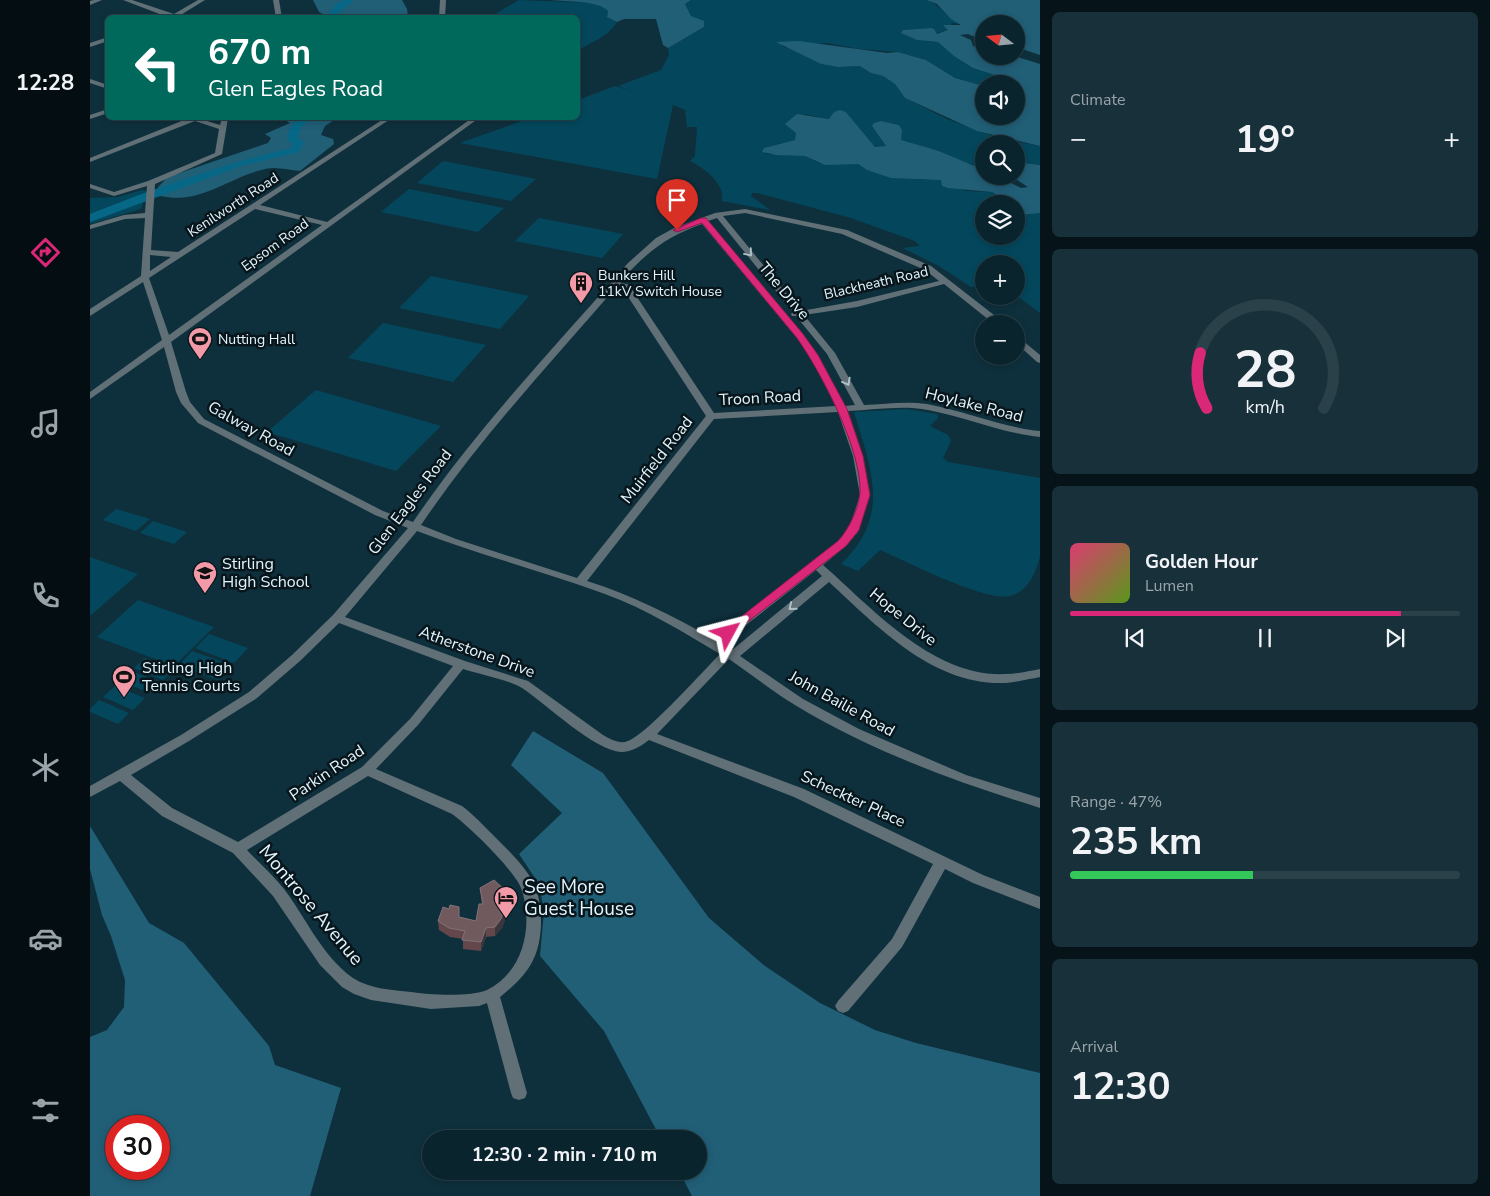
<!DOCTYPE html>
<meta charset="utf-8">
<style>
:root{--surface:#0a242e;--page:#18303a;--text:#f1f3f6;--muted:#99a4aa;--line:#2a414a;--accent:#db2777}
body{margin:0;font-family:"Nunito Sans",sans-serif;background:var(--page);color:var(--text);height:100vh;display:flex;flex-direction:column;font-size:19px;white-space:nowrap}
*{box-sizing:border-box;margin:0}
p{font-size:16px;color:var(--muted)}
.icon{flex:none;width:28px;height:28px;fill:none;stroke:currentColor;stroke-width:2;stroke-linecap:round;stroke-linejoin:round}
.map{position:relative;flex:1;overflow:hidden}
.side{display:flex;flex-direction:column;gap:12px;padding:12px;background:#061419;width:450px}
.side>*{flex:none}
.guide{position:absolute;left:15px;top:15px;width:475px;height:105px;border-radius:8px;box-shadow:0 2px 8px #0003,0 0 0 1px var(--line);background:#00695c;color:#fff;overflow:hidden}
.needle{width:32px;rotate:286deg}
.controls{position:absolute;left:885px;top:15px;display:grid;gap:10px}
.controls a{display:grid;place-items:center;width:50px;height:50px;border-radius:50%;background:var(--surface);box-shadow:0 2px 8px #0003,0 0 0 1px var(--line);font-size:25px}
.speed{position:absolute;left:15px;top:1115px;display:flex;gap:10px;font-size:25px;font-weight:700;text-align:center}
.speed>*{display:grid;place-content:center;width:65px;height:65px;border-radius:50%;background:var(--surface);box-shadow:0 2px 8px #0003,0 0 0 1px var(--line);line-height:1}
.speed .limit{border:8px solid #d22;background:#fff;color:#111}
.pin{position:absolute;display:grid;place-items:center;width:42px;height:42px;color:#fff;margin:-51px -21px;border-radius:50% 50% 50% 0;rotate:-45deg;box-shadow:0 0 5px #0007}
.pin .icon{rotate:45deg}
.me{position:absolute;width:55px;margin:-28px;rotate:52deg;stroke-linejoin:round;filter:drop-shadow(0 0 4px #0008)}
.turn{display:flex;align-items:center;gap:18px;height:105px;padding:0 20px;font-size:22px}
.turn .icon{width:65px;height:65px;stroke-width:2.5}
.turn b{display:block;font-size:35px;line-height:42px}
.big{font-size:38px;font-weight:700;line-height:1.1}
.side .tile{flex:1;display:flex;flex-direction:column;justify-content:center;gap:8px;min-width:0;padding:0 18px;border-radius:8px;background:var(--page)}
.side .dial{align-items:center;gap:0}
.dial svg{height:130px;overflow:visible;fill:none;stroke:var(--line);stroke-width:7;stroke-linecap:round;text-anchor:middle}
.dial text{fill:var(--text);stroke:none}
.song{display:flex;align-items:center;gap:15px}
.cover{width:60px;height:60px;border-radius:8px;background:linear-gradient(135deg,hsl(340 70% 55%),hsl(90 70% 35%))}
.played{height:5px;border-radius:2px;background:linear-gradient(90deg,var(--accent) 85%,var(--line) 85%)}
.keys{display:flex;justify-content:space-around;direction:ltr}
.heat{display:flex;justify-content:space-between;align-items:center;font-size:28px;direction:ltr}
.charge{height:8px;border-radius:4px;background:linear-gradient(90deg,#34c759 47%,var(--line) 0)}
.trip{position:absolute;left:332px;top:1130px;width:285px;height:50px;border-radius:25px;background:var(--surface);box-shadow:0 2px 8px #0003,0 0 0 1px var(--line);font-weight:700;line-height:50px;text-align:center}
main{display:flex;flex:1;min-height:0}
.menu{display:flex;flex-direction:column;width:90px;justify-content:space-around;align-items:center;background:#040e12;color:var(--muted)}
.menu .icon{width:35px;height:35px}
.menu .selected{color:var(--accent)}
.menu b{font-size:22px;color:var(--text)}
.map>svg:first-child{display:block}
</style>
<main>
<nav class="menu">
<b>12:28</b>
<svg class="icon selected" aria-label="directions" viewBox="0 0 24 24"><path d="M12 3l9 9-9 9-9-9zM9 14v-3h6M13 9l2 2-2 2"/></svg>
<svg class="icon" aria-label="music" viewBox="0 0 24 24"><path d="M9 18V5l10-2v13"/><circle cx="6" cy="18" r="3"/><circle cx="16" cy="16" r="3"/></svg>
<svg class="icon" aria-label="phone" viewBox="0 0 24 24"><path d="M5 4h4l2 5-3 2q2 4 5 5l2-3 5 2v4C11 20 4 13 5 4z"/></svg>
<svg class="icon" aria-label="climate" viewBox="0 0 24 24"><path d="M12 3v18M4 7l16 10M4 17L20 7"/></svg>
<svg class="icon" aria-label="car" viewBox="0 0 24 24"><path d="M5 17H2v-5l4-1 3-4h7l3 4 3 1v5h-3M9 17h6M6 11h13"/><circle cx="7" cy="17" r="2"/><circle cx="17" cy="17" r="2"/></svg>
<svg class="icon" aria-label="filters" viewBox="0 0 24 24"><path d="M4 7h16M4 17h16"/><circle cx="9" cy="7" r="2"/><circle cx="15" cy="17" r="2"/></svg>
</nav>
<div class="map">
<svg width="950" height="1196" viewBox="0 0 950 1196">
<rect width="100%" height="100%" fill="#0e303d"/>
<g fill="#04475c">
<path d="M429,0L506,3L515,6L518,11L517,17L527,22C516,39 503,40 488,51V18H398Z"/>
<path d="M601,0H836C851,5 857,18 871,24L862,23L858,30L844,34V29L841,28L813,30L833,41L848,42L883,68L914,78L912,84H894V86L865,78L836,60L808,52L770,49L736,43L691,46L705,50L731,64L748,67L771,66L781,73L793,76L805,84L815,98L857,119L908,138L950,146V165L926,162V144H894V152H885L889,155L886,158L894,162V170L849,151L814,142L810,140L812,130L809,125L791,121L782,126L796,146L785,147L756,112H744L739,119L714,114L706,133L705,140L674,148L676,154L715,156L729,163L768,164L777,170L833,180L845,178L876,191L902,192L921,204H894V236H926V213L932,215L950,213V313L926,295V264H894V285L881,287L849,266L813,248L830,246L825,241L761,218L667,193H662L661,196L680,210L632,201C635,183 614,168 600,161L605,156L607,127H597L595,110L583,105L567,179L370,143L440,118H488V100L525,86L541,91L528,86L571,70L579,55L578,48L614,27L601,16L595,4Z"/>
<polygon points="353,161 446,179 421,201 327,183"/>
<polygon points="319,189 414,208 388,232 291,212"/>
<polygon points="52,190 57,191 51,209 0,224 0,198 28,197"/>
<polygon points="449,218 533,234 512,258 425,241"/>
<polygon points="341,276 439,296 410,329 309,308"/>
<polygon points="293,323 396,345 363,382 258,358"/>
<polygon points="226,390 351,426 306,471 177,432"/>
<path d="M816,409L847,414L848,418L840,426L858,435L861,441L853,458L858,462L950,478V555C947,571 938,592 920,596C895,602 816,561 790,550L768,571L751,564C802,515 781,470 764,412Z"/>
<polygon points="26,509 60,519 46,531 13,520"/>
<polygon points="63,521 97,532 84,544 50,533"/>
<polygon points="0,557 48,574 0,616"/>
<polygon points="48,600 124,627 84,666 7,637"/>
<polygon points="119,634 158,648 144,663 105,648"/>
<polygon points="102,651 142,665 128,680 88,666"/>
<polygon points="55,658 84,669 73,680 44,668"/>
<polygon points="41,671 71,682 60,693 30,681"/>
<polygon points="25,686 55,698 43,710 13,697"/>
<polygon points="9,700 39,713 28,724 0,712 0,709"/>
</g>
<g fill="#215f77" fill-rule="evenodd">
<polygon points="223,0 312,0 317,9 318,17 239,17 229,12"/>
<path d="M460,0H601L595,4L601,16L614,21V27L578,48L573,45L566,19H534L527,22L517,17L518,11C508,0 477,2 460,0Z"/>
<polygon points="836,0 950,0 950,55 926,47 926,24 894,24 894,41 878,34 870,35 881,40 883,46 894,50 894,56 924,56 950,64 950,146 887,131 815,98 805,84 793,76 781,73 770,66 748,67 731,64 686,42 709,41 797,53 808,52 836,60 865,78 894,86 894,116 926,116 926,84 912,84 914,78 883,68 864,56 848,42 827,40 811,33 813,30 841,28 844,29 847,34 858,30 853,25 871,25 861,19 847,4"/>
<polygon points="750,110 756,112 785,147 796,146 782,126 784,123 791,121 809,125 812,130 811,140 849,151 894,170 894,176 907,176 931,188 938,187 921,176 926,176 926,162 950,165 950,213 932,215 926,213 926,204 921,204 902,192 858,188 852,186 851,180 801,178 777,170 768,164 735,165 715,156 686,155 672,152 674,148 705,140 706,133 695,124 707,114 739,119 744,112"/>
<path d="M197,118H247L235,126L231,135L243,139L244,144L210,171C199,170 186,166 175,169C139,177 110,205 71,196L68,187L78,177L178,143L181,138L175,134L200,123L195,120Z"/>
<polygon points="443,731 513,773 619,918 675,966 730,1003 785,1030 826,1043 950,1073 950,1196 602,1196 589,1171 609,1171 609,1139 571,1139 514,1031 450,956 454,911 449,884 429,854 472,813 421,765"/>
<path d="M0,826L59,923L94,943L179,1046L185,1065L251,1088L220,1196H0V1037L17,1030L34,1007L35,980L21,936L12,915L0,869ZM26,1126H69V1169H26Z"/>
</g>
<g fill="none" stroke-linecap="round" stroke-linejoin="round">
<g fill="#066886" fill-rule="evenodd">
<polygon points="254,0 264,0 246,15 249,18 237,18 246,4"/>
<path d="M211,118H222L210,128L208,138L214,142L209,152L151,166L0,222V214C66,188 132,164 201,148L203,144L197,140C198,129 202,124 211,118Z"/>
</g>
<g fill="#617076" fill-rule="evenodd">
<polygon points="4,0 12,0 0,5 0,1"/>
<polygon points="33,0 42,0 84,14 108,0 115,0 89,16 94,18 80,18"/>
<polygon points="183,0 189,0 192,18 186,18"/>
<polygon points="350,0 356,0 355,18 349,18"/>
<polygon points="18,37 18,41 0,47 0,43"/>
<polygon points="0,79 18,85 18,89 0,83"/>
<polygon points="18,109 18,113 0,119 0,115"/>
<path d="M99,118H107L130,125L132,118H138L132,154L65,184L61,250L88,252L295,118H302L170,205L237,222L382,118H389L81,342L96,392L100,402L114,419L293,511L323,522C386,429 464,348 538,263L566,238L584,228L625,213L655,209L757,230L841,266L913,322L914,324H904L854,284L767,307L714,315L745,353L774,405C795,404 816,401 837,404C875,411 911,427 950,431V437C911,433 876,417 838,410C812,405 784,410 758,411L773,456L780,495L768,532L756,546L733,565C782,608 844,678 916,674C927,674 939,671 950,669V677C939,679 927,682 916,683C843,686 788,627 739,582L650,656L713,699L769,729L876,775L950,798V808C867,782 780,751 705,705C682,691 661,674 639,659L567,734L714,789L893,875L950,897V909L883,883L855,869L812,947L758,1011L753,1013L748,1011L745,1006L748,1001L802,939L843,864L704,797L559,740C551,746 542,752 531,752C505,751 456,704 432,688C419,680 389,674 373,669L328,725L286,769L372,806C384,815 395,827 406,838C419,851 434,865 443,882C454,903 454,943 441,964C433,978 422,987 410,997L437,1093L435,1098L429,1100L423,1098L421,1093L397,1003L389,1006L341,1009L281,1000L264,994L252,987L230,965L183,896L143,853L72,816L30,781L0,797V786L91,735L159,692L202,655L243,615L318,528L285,515L108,423L91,403L86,392L74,347L0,399V392L72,340L53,282L0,316V309L51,276L55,218L35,219L0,229V225L34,215L55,213L57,186L24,196L0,188V184L24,192L58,181L125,153L129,129L105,121L0,162V158ZM165,209L232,225L79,335L59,278ZM655,213L752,234L835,270L849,281L767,301L711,311L633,216ZM627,218L703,312L701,314L702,316H706L737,354L765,405L755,406L727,355L713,334L618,221ZM612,224L707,338L719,355L746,406L624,413L539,285L530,282C556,253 575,237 612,224ZM60,255L81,257L60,271ZM527,286L533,289L616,416L487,578L366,539L331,525C389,439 459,365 527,286ZM748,412L763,456L770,495L759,529L748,542L624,639C583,616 542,595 497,581L624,419ZM327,531C389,555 453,571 515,594C556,609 593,632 630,654C614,670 552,740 535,742C527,743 520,739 513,735L438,681L375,661L255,617ZM726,570L732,576L642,650L632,644ZM249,623L363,666L320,719L272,767L148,842L82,808L41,775L99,741L167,698L210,661ZM278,776L362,814C378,825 425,871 431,888C444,924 434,972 397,990C381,997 339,995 321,992C302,990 280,989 263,978C232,956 216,918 194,889C183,875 169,863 157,850Z"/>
<polygon points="926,335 950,355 950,363 947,362 926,343"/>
</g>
</g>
<polygon fill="#63474b" points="390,888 416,917 412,928 405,936 396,937 391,951 373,949 373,939 360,937 349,930 348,921 370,917 386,921 392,904"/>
<g fill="#3b363e">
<polygon points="415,908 416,917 412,928 405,936 405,927"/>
<polygon points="396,928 396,937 391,951 391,942"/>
</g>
<polygon fill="#705a5e" stroke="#827277" points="404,880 414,889 415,908 411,919 405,927 396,928 391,942 372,940 375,931 359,928 348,921 353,907 359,909 360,905 369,907 369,917 386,921 389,904 393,904 390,888"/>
<defs><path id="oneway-chevron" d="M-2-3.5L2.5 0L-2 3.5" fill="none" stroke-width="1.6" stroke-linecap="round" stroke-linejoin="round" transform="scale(1.25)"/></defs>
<g stroke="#aec0c7">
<use href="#oneway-chevron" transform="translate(659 253) rotate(50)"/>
<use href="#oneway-chevron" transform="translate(757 382) rotate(61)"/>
<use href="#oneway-chevron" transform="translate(702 607) rotate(141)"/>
</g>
<path fill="#db2777" stroke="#8e194d" d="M611,218H616L713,334L728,355L757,409L773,456L780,495L769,530L756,546L638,637L633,633L634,630L748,541C759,529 768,510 770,493C772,450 731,372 707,338L612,223L587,232L583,230Z"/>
<defs>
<g id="building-pin" transform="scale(1.25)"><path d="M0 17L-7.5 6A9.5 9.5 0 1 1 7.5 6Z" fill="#f39aa8" stroke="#08161c"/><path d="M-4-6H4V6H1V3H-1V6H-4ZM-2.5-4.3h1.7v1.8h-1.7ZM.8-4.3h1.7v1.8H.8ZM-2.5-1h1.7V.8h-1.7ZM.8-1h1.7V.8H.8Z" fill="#111"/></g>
<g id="stadium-pin" transform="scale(1.25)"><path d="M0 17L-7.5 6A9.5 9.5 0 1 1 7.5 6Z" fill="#f39aa8" stroke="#08161c"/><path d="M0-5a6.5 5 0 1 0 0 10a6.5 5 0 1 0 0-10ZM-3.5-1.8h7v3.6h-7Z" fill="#111"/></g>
<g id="school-pin" transform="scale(1.25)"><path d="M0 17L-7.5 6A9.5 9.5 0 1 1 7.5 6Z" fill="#f39aa8" stroke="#08161c"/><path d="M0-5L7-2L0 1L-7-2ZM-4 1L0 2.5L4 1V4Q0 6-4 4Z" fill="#111"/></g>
<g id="hotel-pin" transform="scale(1.25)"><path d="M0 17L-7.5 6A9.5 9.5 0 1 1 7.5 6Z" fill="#f39aa8" stroke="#08161c"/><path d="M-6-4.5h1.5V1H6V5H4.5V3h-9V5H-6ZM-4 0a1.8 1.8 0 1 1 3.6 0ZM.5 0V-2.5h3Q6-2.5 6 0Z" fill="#111"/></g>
</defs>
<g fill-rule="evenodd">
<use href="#building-pin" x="491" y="283"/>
<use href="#stadium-pin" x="110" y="339"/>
<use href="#school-pin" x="115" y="573"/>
<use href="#stadium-pin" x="34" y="677"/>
<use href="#hotel-pin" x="416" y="898"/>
</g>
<g text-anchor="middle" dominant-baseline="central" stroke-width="5" stroke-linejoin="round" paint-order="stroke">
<g font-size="14" fill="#e2f5fd" stroke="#08161c">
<text transform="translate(143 205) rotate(-33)">Kenilworth Road</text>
<text transform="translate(185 245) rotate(-36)">Epsom Road</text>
<text transform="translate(786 283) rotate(-13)">Blackheath Road</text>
</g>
<g font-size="14" fill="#e2f5fd" stroke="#08161c" text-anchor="start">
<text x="508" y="275">Bunkers Hill<tspan x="508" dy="16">11kV Switch House</tspan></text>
<text x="128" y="339">Nutting Hall</text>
</g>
<g font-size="16" fill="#e2f5fd" stroke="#08161c">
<text transform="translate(694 291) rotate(50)">The Drive</text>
<text transform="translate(670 398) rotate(-3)">Troon Road</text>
<text transform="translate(884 405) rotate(14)">Hoylake Road</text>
<text transform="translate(161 429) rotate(29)">Galway Road</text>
<text transform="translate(567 460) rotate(-52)">Muirfield Road</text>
<text transform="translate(320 502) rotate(-53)">Glen Eagles Road</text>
<text transform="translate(813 617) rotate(39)">Hope Drive</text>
<text transform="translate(387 652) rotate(20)">Atherstone Drive</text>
<text transform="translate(752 704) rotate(29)">John Bailie Road</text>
<text transform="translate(237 773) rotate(-34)">Parkin Road</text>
<text transform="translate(763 799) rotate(25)">Scheckter Place</text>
</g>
<g font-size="16" fill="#e2f5fd" stroke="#08161c" text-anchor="start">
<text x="132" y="564">Stirling<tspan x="132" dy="18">High School</tspan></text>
<text x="52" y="668">Stirling High<tspan x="52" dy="18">Tennis Courts</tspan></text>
</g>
<g font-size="19" fill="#e2f5fd" stroke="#08161c" text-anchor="start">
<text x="434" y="887">See More<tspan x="434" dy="22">Guest House</tspan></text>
</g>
<g font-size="19" fill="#e2f5fd" stroke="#08161c">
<text transform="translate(221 905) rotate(50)">Montrose Avenue</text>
</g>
</g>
</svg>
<div class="controls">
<a><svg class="needle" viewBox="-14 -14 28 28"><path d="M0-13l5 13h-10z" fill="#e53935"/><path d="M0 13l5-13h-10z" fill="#99a4aa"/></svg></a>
<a><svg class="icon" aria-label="sound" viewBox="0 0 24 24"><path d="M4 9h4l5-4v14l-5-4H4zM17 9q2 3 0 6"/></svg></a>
<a><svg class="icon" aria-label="search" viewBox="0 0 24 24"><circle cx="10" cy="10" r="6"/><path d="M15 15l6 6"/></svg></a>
<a><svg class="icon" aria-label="layers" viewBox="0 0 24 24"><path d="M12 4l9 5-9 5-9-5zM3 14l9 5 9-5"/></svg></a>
<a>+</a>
<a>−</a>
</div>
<div class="speed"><div class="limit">30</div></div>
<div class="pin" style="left:587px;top:230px;background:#d93025"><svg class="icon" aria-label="arrive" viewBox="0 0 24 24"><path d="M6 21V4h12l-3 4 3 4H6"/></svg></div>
<svg class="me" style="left:638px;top:633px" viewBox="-20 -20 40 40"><path d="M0-17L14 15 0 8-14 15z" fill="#db2777" stroke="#fff" stroke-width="4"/></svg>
<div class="trip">12:30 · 2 min · 710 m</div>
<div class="guide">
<div class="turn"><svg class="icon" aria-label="left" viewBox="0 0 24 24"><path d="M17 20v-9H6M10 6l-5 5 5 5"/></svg><div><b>670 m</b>Glen Eagles Road</div></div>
</div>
</div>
<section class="side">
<div class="tile"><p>Climate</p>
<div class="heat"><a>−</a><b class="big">19°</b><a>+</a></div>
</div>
<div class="tile dial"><svg viewBox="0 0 100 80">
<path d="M14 69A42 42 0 1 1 86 69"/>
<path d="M14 69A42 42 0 0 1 10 35" stroke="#db2777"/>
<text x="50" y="56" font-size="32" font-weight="700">28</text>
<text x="50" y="72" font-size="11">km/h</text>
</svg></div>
<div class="tile">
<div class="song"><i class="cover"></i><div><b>Golden Hour</b><p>Lumen</p></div></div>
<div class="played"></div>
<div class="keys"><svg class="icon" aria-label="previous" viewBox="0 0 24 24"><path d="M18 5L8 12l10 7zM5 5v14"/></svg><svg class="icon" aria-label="pause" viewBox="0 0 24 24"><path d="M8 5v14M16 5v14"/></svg><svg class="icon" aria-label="next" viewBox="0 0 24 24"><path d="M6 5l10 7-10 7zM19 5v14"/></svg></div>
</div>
<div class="tile"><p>Range · 47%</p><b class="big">235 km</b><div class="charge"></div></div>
<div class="tile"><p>Arrival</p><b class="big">12:30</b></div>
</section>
</main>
